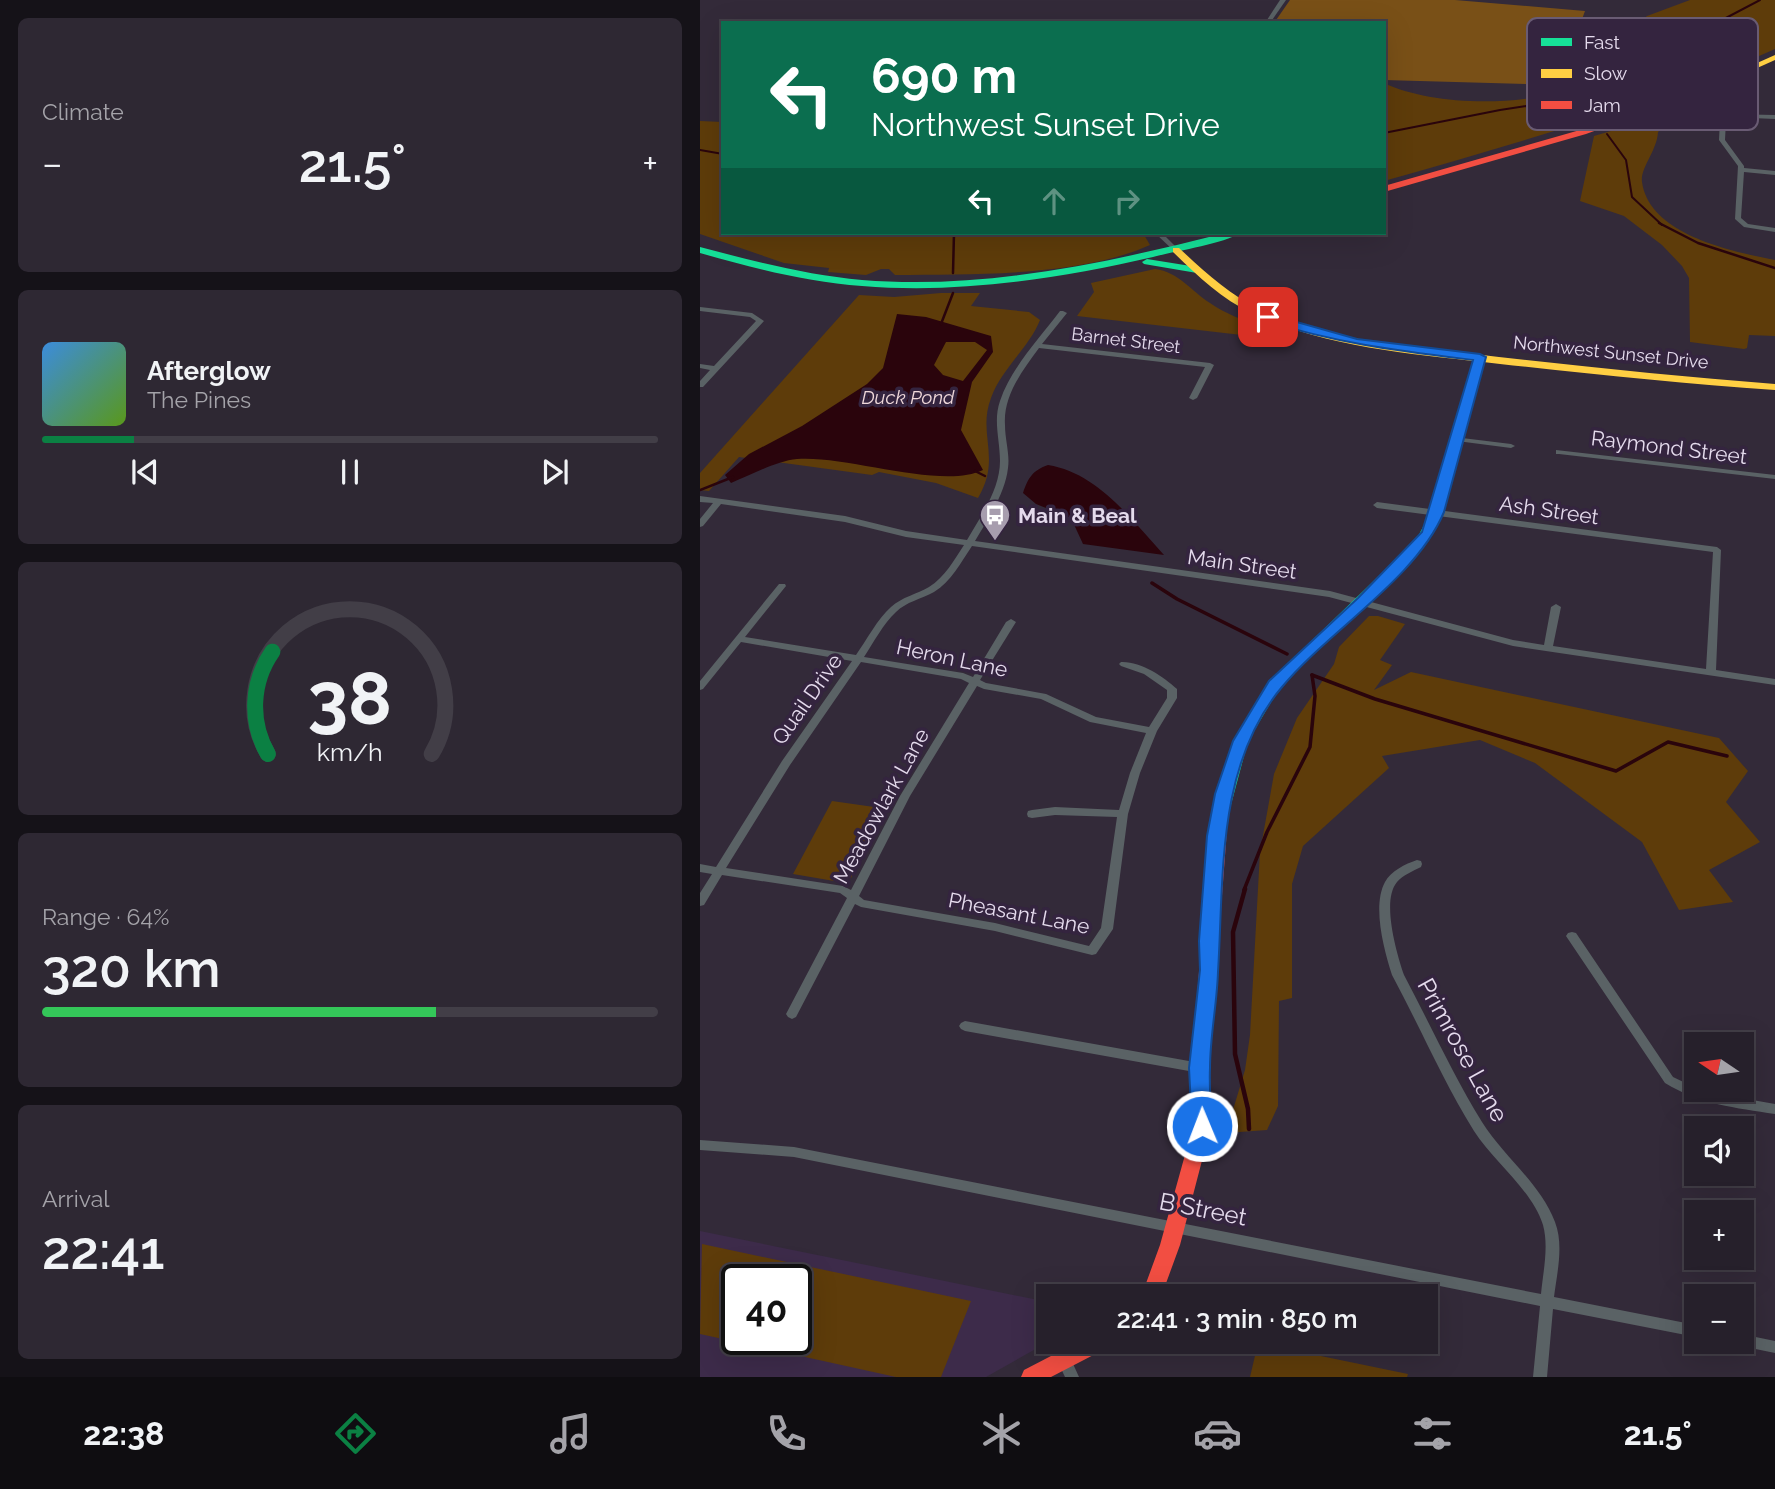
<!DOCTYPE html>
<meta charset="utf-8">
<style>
:root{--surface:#26202b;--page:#2e2833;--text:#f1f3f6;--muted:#a4a3a9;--line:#423e47;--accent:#0b8043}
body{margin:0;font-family:Raleway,sans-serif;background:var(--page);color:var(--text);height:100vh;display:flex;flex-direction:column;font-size:26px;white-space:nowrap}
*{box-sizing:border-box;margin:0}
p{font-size:23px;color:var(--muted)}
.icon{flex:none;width:38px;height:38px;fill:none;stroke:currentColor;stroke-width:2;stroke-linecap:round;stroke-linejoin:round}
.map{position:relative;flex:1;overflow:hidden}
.side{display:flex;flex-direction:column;gap:18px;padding:18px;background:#151218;width:700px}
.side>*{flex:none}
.banner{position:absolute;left:21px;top:21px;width:665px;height:214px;border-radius:0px;box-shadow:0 7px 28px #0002,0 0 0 2px var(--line);background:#0b6e4f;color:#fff;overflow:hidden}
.needle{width:46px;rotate:283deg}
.buttons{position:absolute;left:984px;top:1032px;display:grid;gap:14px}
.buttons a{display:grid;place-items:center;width:70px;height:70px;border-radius:0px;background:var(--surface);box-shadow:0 7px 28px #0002,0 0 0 2px var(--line);font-size:35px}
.speed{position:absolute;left:21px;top:1264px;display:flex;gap:14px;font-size:35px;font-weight:700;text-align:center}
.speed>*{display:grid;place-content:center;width:91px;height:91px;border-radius:50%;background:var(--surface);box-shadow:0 7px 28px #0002,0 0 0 2px var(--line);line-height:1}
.speed .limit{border:4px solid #111;border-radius:10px;background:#fff;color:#111}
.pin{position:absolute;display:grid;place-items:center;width:60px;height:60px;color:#fff;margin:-30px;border-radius:14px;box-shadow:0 4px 10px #0006}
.me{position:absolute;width:77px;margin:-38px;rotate:359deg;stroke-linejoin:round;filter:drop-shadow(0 0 5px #0008)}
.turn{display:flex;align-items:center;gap:24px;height:147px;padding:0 35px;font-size:32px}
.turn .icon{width:91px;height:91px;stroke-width:2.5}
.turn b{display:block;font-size:49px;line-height:60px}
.lanes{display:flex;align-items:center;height:66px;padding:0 35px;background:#0003;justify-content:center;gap:35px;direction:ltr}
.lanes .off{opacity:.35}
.big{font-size:52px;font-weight:600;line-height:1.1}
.side .card{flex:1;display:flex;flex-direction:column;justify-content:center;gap:10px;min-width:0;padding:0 24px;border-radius:10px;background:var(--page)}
.side .dial{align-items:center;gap:0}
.dial svg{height:182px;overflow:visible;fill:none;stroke:var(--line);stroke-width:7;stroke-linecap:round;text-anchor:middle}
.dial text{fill:var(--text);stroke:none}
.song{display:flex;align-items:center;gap:21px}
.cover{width:84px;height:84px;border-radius:10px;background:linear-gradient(135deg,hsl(210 70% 55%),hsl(90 70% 35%))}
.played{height:7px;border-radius:4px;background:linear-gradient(90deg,var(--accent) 15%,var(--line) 15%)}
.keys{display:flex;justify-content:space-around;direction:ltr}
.heat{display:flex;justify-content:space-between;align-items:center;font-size:38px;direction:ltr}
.charge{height:10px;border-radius:5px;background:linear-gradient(90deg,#34c759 64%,var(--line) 0)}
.trip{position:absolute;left:336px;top:1284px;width:402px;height:70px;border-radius:0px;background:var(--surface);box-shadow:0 7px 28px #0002,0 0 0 2px var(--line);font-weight:600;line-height:70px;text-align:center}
.menu{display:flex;height:112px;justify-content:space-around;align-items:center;background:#0f0d11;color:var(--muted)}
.menu .icon{width:49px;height:49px}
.menu .active{color:var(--accent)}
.menu b{font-size:32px;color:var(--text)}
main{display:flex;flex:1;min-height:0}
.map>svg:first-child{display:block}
</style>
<main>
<section class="side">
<div class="card"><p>Climate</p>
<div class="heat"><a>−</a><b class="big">21.5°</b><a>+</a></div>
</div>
<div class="card">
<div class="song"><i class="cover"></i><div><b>Afterglow</b><p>The Pines</p></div></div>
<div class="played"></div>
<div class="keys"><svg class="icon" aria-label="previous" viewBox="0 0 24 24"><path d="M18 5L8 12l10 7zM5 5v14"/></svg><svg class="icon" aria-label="pause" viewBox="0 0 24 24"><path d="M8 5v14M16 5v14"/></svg><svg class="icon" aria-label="next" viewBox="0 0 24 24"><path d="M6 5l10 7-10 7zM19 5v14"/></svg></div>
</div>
<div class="card dial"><svg viewBox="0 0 100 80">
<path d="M14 69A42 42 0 1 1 86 69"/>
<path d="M14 69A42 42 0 0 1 16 24" stroke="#0b8043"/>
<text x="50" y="56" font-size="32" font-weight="700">38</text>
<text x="50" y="72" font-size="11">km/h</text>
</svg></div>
<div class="card"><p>Range · 64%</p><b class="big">320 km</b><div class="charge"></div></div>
<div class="card"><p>Arrival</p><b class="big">22:41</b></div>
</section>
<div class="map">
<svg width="1075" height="1377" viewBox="0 0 1075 1377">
<rect width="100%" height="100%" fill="#332a39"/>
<path fill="#3d2b4a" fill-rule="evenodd" d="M0,1231L348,1302V1342L286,1377H0ZM37,1279H96V1339H37Z"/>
<g fill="#5e3c0a" fill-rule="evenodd">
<path d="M990,0H1075V49C949,106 817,143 684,181V83C738,109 848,108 898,76L899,69L888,52L892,41L930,29L947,16Z"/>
<path d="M948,120L966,124L958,132C957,151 940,168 942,182C949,235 1034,252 1075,260V336L1049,335L1047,348L1044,349L990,342L989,278L982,266L962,245L924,216L880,201L894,136Z"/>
<path d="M0,121L23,122V233H443L450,245C379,277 273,274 195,275L189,269H181L166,275L128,272L129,268L84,263L0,234Z"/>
<path d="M455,269C479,272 491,291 510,303C526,314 543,320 560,326L559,337L377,316L394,292L391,283Z"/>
<path d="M241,293H280L271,306L329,312L340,320C329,348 301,369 291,398C277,435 302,457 278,498L236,483L179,472L172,475L39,457L9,491L0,490V473L159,295L194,297Z"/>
<polygon points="669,616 678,616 705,624 680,660 692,665 674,690 711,672 1019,738 1048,771 1026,802 1060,842 1009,870 1033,902 979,910 942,842 835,763 780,740 682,756 689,768 603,846 592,884 592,998 579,1001 578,1106 567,1130 526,1133 545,1070 550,1035 560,852 574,774 597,718 634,664 639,647"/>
<polygon points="132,801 188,809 151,878 140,882 93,874"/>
<path d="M2,1244L271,1301L241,1377H196L0,1334ZM37,1279H96V1339H37Z"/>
<polygon points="558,1343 708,1374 707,1377 550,1377"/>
</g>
<polygon fill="#795017" points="590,0 755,0 885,11 858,85 684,80 684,23 574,23"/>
<g fill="#2a040c" fill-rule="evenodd">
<path d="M197,314L226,317L291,336L293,352L272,382L261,430L283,470C242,490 147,455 97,459C76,461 51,475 31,483L25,475L49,454L102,426L167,384L183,368ZM246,342H275L287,350L263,381L243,375L234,365Z"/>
<path d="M348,465C398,473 432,520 464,555L383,544L371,518L336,504L323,493C328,478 333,470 348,465Z"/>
</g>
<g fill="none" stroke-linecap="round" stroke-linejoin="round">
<g stroke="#2a040c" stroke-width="2">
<polyline points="872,102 889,113"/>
<polyline points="684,133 800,110 899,95 924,83 975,28 1022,20 1060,0"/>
<polyline points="907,134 926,160 932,197 962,225"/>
<polyline points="0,150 23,154"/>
</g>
<g stroke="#2a040c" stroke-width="2.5">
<polyline points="959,223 998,243 1075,268"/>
<polyline points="253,273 254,233"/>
<polyline points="241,324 253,293"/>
<polyline points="275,471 285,476"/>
<polyline points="0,490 33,477"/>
</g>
<g stroke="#2a040c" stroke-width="3.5">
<polyline points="452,583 477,599 587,654"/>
<polyline points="612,675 675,699 916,771 968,742 1027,756"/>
<polyline points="544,890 567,832 610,747 615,696 612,675"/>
</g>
<polyline stroke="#2a040c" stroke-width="4.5" points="545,889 533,932 535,1054 548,1109 549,1129"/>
<g fill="#5a6265" fill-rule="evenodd">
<polygon points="580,0 586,0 570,23 565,23"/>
<polygon points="1026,114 1075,115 1075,119 1029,117 1026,120 1025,140 1044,166 1044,168 1075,171 1075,175 1044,172 1041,218 1048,224 1075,228 1075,232 1044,227 1035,219 1038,166 1019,140 1020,120"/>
<polygon points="455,233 462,233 478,249 478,251 474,251"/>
<polygon points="0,307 52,313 64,321 3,387 0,387 0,381 10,370 0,368 0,364 14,366 56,321 50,317 0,311"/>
<path d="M360,311H363L367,313L342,344L510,363L514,365L497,398L493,400L489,398L505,367L339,348C322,371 303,396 305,425C305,440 310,454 308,468C305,494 288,519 275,541L630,591L813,640L844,645L851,607L856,604L861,607L853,646L1006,669L1013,552L677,508L673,505L677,502L1017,547L1021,550L1016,670L1075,679V685L813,646L629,597L272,546C261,562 251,582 234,592C221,599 206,602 196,612C183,624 174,642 164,657L263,673L273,677L306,622L311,619L316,622L280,680L286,683L346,694L396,717L449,727L467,698V690L444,674L421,666L419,664L421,662C440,661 463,676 477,689V698L457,731L440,773L428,814L413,929L396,954L392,955L295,931L161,907L155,904L96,1017L92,1019L88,1017L86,1014L147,898L140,893L22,875L4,905L0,906V893L12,874L0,872V864L16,867L82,761L152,661L41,642L3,689L0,690V681L79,584H85L86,586L45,637L156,655C166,641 178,618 191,607C202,597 217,594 229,587C245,577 254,560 264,545L206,537L145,522L21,504L3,526L0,527V519L13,503L0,502V496L145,516L206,531L267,540C281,516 300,489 300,461C300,440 293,421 300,401C311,368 339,339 360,311ZM161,662L261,679L269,683L200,796L151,890L143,886L26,868L90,765ZM277,686L284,689L341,699L390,722L446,733L430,773L419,810L355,807L332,810L328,811L327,814L328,817L332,818L355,815L417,817L401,928L389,946L295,923L164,900L159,896L210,796Z"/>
<polygon points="754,437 811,444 815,446 811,448 757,441 753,439"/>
<polygon points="856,450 1075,475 1075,479 859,454 856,454"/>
<path d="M717,860L721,861L722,864L721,867C713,871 703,875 697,882C681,901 697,954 704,975C730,1024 753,1075 782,1122C804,1157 840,1183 855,1222C864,1245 857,1273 854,1297L996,1325V1337L853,1309L847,1377H833L840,1306L94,1157L0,1150V1140L94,1147L841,1294C843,1272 849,1247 843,1225C832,1190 794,1162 774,1131C743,1081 720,1027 692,975C684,950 672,906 685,882C691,871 705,864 717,860Z"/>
<path d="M872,932L876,933L973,1077L996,1088V1090L1075,1104V1114C1036,1108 999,1104 965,1083L868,939L866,936L868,933Z"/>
<polygon points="265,1021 500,1063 504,1065 506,1068 504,1071 500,1073 265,1031 261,1029 259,1026 261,1023"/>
<polygon points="1041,1334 1075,1341 1075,1353 1036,1345 1035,1342 1041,1342"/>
<polygon points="364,1353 369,1355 379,1377 365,1377 357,1360 359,1355"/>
</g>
<g fill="#16e098" fill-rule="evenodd">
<path d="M525,233H540C523,244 475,251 453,257C358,279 259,294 162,286C107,282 53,268 0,253V247C53,261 107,275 162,280C284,290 407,263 525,233Z"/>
<polygon points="447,259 497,267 502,270 497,273 444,264 442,262"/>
<polygon points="780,354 785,357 743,512 727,542 580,687 548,741 528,816 525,820 515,820 512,816 534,741 570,681 716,540 731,512 775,357"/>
</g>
<g fill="#ffcf43" fill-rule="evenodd">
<polygon points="1075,55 1075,60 997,95 990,93"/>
<path d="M473,248H479C504,271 529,295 560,309C635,343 718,348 799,357C891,367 983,377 1075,384V390C983,384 892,374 800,364C716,354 630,349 552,313C521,299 497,275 473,252Z"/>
</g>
<g fill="#f24e42" fill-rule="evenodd">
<polygon points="991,91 998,93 886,134 684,192 684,186 880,130"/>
<polygon points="520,811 525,812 528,816 509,1068 511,1126 480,1245 461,1297 441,1297 460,1245 493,1126 491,1068 512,816 515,812"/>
<polygon points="378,1342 408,1342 405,1349 351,1377 321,1377 324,1370"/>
</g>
</g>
<path fill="#1a73e8" stroke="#114b97" stroke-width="2" d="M568,314L657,339L780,354L786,357L744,512C716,579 628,631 582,687C516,765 524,878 518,972C517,1004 510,1036 510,1068C509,1087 511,1107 512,1126L509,1132L502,1135L495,1132L492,1126L489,1068L500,970L499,941L507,836L515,794L533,741L569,681L658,598L722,532L773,360C701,351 633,343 564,320V315Z"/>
<defs>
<g id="bus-pin" transform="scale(1.575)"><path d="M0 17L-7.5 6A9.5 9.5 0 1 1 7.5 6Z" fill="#a79dae" stroke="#34243f"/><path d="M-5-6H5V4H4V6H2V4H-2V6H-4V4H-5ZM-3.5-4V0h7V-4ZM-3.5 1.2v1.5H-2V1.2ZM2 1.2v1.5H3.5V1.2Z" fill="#fff"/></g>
</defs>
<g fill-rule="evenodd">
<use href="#bus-pin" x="295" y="515"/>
</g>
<g text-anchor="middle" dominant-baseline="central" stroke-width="7" stroke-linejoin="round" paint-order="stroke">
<g font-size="18" fill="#e5dbed" stroke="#34243f">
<text transform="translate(426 340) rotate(7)">Barnet Street</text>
<text transform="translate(911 352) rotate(6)">Northwest Sunset Drive</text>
</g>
<g font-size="19" font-style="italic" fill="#f0d9db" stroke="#34243f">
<text x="208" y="397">Duck Pond</text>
</g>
<g font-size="21" fill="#e5dbed" stroke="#34243f">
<text transform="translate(969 447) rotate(7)">Raymond Street</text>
<text transform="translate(849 510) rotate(8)">Ash Street</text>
<text transform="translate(542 564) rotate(8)">Main Street</text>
<text transform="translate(252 658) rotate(12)">Heron Lane</text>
<text transform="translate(107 699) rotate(-55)">Quail Drive</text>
<text transform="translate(181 806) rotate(-61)">Meadowlark Lane</text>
<text transform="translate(319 913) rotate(11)">Pheasant Lane</text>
</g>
<g font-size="21" font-weight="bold" fill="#e5dbed" stroke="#34243f" text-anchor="start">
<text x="318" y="515">Main &amp; Beal</text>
</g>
<g font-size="24" fill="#e5dbed" stroke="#34243f">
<text transform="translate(763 1050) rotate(61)">Primrose Lane</text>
<text transform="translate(503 1209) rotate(11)">B Street</text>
</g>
</g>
<rect x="827" y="18" width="231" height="112" rx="10" fill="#34243f" stroke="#695b73" stroke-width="2"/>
<rect x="841" y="38" width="31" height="8" fill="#16e098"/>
<rect x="841" y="69" width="31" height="9" fill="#ffcf43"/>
<rect x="841" y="101" width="31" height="8" fill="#f24e42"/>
<g font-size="19" fill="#e5dbed">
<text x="884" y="49">Fast</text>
<text x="884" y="80">Slow</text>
<text x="884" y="112">Jam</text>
</g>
</svg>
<div class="buttons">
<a><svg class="needle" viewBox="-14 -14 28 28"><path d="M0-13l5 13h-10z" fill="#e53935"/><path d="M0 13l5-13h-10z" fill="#a4a3a9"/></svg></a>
<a><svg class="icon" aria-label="sound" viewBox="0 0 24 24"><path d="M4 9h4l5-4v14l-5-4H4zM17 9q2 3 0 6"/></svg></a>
<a>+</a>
<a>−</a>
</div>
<div class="speed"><div class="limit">40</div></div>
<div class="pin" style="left:568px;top:317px;background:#d93025"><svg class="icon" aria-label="arrive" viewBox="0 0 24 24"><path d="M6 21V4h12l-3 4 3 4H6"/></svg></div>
<svg class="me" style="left:502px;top:1126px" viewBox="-20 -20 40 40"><circle r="17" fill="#1a73e8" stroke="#fff" stroke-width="3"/><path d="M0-11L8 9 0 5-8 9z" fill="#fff"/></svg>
<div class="trip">22:41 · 3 min · 850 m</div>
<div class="banner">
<div class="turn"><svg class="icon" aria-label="left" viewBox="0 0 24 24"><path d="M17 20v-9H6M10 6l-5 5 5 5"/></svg><div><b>690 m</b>Northwest Sunset Drive</div></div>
<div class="lanes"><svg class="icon" aria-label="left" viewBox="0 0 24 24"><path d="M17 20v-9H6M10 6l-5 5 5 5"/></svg><svg class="icon off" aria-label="ahead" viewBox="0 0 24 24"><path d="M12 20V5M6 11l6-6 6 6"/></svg><svg class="icon off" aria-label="right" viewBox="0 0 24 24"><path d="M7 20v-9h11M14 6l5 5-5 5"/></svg></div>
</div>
</div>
</main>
<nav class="menu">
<b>22:38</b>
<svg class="icon active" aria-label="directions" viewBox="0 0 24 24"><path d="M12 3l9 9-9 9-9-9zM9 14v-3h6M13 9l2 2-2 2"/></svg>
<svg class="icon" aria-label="music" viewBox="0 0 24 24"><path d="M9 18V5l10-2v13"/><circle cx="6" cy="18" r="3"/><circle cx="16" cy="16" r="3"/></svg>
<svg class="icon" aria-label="phone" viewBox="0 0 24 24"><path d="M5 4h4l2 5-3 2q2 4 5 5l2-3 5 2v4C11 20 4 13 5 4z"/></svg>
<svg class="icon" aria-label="climate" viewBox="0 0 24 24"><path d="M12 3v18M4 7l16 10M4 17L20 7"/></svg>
<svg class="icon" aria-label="car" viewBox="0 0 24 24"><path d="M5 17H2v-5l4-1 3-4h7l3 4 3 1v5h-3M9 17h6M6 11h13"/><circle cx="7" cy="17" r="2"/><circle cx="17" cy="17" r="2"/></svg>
<svg class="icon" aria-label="filters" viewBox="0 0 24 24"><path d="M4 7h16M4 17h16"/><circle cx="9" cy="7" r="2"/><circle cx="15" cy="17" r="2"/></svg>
<b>21.5°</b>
</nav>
